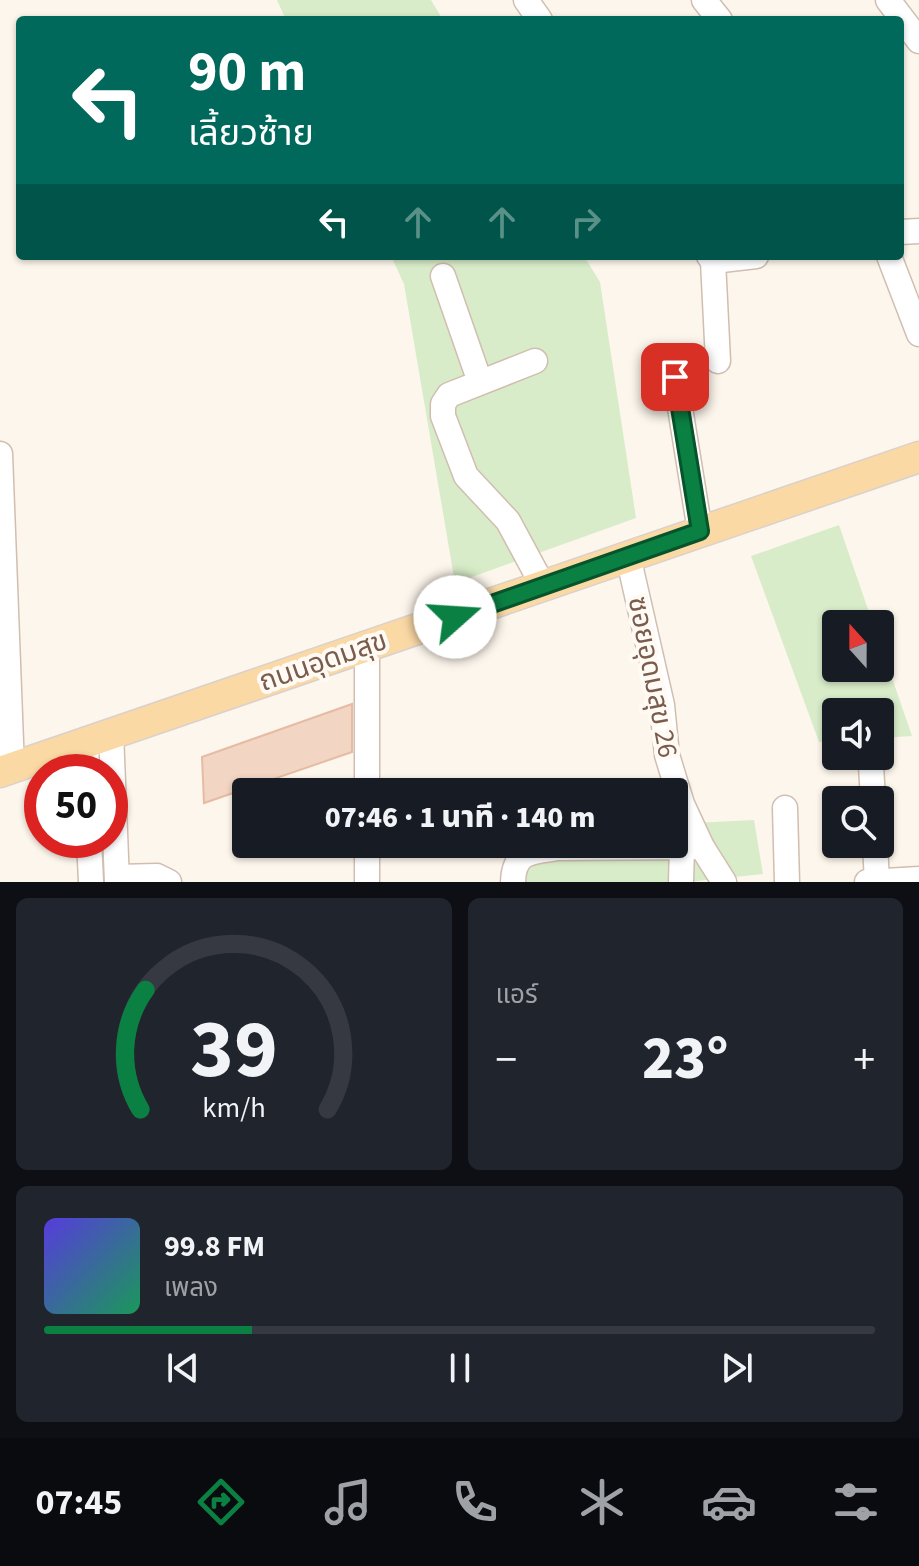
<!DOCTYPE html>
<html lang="th">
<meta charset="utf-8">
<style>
:root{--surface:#171b24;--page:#20242c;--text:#f1f3f6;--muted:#9ea1a6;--line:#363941;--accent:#0b8043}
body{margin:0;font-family:"Source Sans 3","Noto Sans Thai",sans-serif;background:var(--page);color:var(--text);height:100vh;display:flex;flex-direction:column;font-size:30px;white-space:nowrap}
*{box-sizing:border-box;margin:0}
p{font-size:26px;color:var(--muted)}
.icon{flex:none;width:44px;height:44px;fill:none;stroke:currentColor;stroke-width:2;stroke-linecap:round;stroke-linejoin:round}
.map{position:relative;height:882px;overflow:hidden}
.side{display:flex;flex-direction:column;gap:16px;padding:16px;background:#0d0f14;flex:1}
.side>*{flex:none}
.banner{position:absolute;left:16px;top:16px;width:888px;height:244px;border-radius:8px;box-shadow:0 2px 6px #0004;background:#00695c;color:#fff;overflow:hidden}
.needle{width:52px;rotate:339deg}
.fabs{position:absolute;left:822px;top:610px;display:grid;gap:16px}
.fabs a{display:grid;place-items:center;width:72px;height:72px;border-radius:8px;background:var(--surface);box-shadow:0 2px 6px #0004;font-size:40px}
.speed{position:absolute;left:24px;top:754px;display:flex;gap:16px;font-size:40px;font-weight:700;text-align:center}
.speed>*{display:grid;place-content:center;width:104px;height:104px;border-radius:50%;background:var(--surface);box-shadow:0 2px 6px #0004;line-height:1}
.speed .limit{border:12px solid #d22;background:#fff;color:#111}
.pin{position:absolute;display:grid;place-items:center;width:68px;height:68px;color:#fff;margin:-34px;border-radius:16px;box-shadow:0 4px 12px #0006}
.me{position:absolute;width:88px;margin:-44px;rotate:71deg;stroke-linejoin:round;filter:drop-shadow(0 0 6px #0008)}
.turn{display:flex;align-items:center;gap:28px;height:168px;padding:0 40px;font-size:36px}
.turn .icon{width:104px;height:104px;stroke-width:2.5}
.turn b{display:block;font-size:56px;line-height:68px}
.lanes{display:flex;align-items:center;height:76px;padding:0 40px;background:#0003;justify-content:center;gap:40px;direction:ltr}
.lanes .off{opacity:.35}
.big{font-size:60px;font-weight:800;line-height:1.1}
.side .tile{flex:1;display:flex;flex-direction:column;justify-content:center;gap:12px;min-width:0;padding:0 28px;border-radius:12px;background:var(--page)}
.side .dial{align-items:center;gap:0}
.dial svg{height:208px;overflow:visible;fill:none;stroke:var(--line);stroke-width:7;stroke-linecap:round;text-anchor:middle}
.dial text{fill:var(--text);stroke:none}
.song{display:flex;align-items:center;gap:24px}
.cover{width:96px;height:96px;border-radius:12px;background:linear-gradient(135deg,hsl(250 70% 55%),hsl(150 70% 35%))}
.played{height:8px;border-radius:4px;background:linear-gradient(90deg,var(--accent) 25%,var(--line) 25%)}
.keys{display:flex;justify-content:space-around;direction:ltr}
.heat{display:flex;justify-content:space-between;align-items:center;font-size:44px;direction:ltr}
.side .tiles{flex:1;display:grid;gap:16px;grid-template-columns:1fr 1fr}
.tile:last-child{grid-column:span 2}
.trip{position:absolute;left:232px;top:778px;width:456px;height:80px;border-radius:8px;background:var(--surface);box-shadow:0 2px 6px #0004;font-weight:800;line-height:80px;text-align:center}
.tabs{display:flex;height:128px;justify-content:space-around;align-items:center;background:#090b0e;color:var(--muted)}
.tabs .icon{width:56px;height:56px}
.tabs .current{color:var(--accent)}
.tabs b{font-size:36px;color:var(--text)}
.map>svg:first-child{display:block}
</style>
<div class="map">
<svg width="919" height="882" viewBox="0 0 919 882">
<rect width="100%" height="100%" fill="#fdf6ec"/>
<g fill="#d8ecc9">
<polygon points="277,0 431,0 443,20 286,20"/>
<polygon points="391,256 584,256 600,282 636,518 455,583 404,284"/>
<polygon points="839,525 873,624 836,624 836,668 880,668 880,643 912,736 880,738 880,712 836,712 836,741 819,742 751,556"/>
<polygon points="754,820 763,874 688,882 515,882 514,844 674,844 674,824"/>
</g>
<polygon fill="#f3d5c3" stroke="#e6bba3" stroke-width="2" points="352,704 352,752 204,803 202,757"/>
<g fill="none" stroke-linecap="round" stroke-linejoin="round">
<g stroke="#d1beb0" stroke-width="27">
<g id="minor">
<polyline points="526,0 540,20"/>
<polyline points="704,0 720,20"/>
<polyline points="888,0 919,41"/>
<polyline points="900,232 919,231"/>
<polyline points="709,256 713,261 756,256"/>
<polyline points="889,256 919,334"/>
<polyline points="713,261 718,361"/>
<polyline points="443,276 480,382"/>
<polyline points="535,361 449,395 443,404 443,416 466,476 508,521 543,586"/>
<polyline points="675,377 700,531"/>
<polyline points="0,454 12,768"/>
<polyline points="628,556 662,705 667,755 682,804 702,847 724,882"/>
<polyline points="367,647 367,792"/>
<polyline points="111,733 117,882"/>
<polyline points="86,742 87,772"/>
<polyline points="871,765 873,800"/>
<polyline points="785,808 787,882"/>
<polyline points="89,840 91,882"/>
<polyline points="367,844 367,882"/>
<polyline points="875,844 877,882"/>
<polyline points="117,877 157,876 169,882"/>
<path d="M513,882C514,850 532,852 559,848L702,847"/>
<polyline points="681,882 682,847"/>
<polyline points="867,882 919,879"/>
</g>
</g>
<g stroke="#dad1cd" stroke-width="33">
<polyline id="major" points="0,772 919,457"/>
</g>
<use href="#minor" stroke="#fff" stroke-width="24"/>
<use href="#major" stroke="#fbd9a5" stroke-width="30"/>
</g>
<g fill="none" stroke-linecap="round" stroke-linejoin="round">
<g stroke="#07532c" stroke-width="20">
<polyline id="route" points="455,617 700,531 675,377"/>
</g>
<use href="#route" stroke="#0b8043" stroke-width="14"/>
</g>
<g text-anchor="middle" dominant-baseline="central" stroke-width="8" stroke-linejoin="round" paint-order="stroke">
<g font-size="28" fill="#7a5c4d" stroke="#fffaf3">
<text transform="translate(323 661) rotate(-19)">ถนนอุดมสุข</text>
<text transform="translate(653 677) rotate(79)">ซอยอุดมสุข 26</text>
</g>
</g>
</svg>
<div class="fabs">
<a><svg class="needle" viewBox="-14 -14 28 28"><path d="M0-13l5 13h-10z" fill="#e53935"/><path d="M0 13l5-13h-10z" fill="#9ea1a6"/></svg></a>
<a><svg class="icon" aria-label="sound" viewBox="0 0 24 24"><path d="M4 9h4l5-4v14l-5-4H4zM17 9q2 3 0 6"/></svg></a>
<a><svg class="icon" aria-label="search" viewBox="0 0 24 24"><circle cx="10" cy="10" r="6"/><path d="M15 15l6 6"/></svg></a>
</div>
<div class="speed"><div class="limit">50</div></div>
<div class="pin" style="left:675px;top:377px;background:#d93025"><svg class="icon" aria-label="arrive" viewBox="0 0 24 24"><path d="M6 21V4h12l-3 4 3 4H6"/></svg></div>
<svg class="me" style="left:455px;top:617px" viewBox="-20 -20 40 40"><circle r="19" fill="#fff"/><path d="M0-13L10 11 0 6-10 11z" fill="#0b8043"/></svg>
<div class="trip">07:46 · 1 นาที · 140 m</div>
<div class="banner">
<div class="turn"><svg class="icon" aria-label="left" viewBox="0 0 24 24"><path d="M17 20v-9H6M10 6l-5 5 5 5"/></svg><div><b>90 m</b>เลี้ยวซ้าย</div></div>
<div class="lanes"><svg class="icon" aria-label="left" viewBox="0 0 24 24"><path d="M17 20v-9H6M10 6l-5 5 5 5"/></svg><svg class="icon off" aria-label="ahead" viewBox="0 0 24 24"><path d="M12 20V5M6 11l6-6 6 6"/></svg><svg class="icon off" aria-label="ahead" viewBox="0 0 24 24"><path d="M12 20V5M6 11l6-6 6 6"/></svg><svg class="icon off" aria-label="right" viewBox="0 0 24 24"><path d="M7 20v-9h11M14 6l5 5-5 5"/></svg></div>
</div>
</div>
<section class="side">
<div class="tiles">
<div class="tile dial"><svg viewBox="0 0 100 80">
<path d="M14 69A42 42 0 1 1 86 69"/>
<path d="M14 69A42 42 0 0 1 16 23" stroke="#0b8043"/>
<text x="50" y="56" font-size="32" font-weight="700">39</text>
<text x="50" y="72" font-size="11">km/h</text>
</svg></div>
<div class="tile"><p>แอร์</p>
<div class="heat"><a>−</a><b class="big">23°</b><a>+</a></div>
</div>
<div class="tile">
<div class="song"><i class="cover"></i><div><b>99.8 FM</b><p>เพลง</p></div></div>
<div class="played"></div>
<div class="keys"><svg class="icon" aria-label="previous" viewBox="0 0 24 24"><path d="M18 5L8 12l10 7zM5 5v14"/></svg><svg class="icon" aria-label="pause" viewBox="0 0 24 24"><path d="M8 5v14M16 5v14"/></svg><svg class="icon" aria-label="next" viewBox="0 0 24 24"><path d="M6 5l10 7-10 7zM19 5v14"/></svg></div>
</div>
</div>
</section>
<nav class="tabs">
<b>07:45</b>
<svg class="icon current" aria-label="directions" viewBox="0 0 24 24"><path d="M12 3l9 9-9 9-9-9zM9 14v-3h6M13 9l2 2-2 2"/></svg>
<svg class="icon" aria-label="music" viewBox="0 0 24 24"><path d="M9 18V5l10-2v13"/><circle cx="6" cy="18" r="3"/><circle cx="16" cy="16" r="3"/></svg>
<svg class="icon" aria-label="phone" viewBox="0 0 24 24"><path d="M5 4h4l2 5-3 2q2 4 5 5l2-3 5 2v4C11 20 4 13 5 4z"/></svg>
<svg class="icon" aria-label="climate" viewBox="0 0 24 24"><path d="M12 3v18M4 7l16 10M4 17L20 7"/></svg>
<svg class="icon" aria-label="car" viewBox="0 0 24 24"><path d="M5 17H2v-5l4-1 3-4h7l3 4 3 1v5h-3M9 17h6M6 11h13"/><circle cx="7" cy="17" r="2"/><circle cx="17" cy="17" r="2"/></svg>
<svg class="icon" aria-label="filters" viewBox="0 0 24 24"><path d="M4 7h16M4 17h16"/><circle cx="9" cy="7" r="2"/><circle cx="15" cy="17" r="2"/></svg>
</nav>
